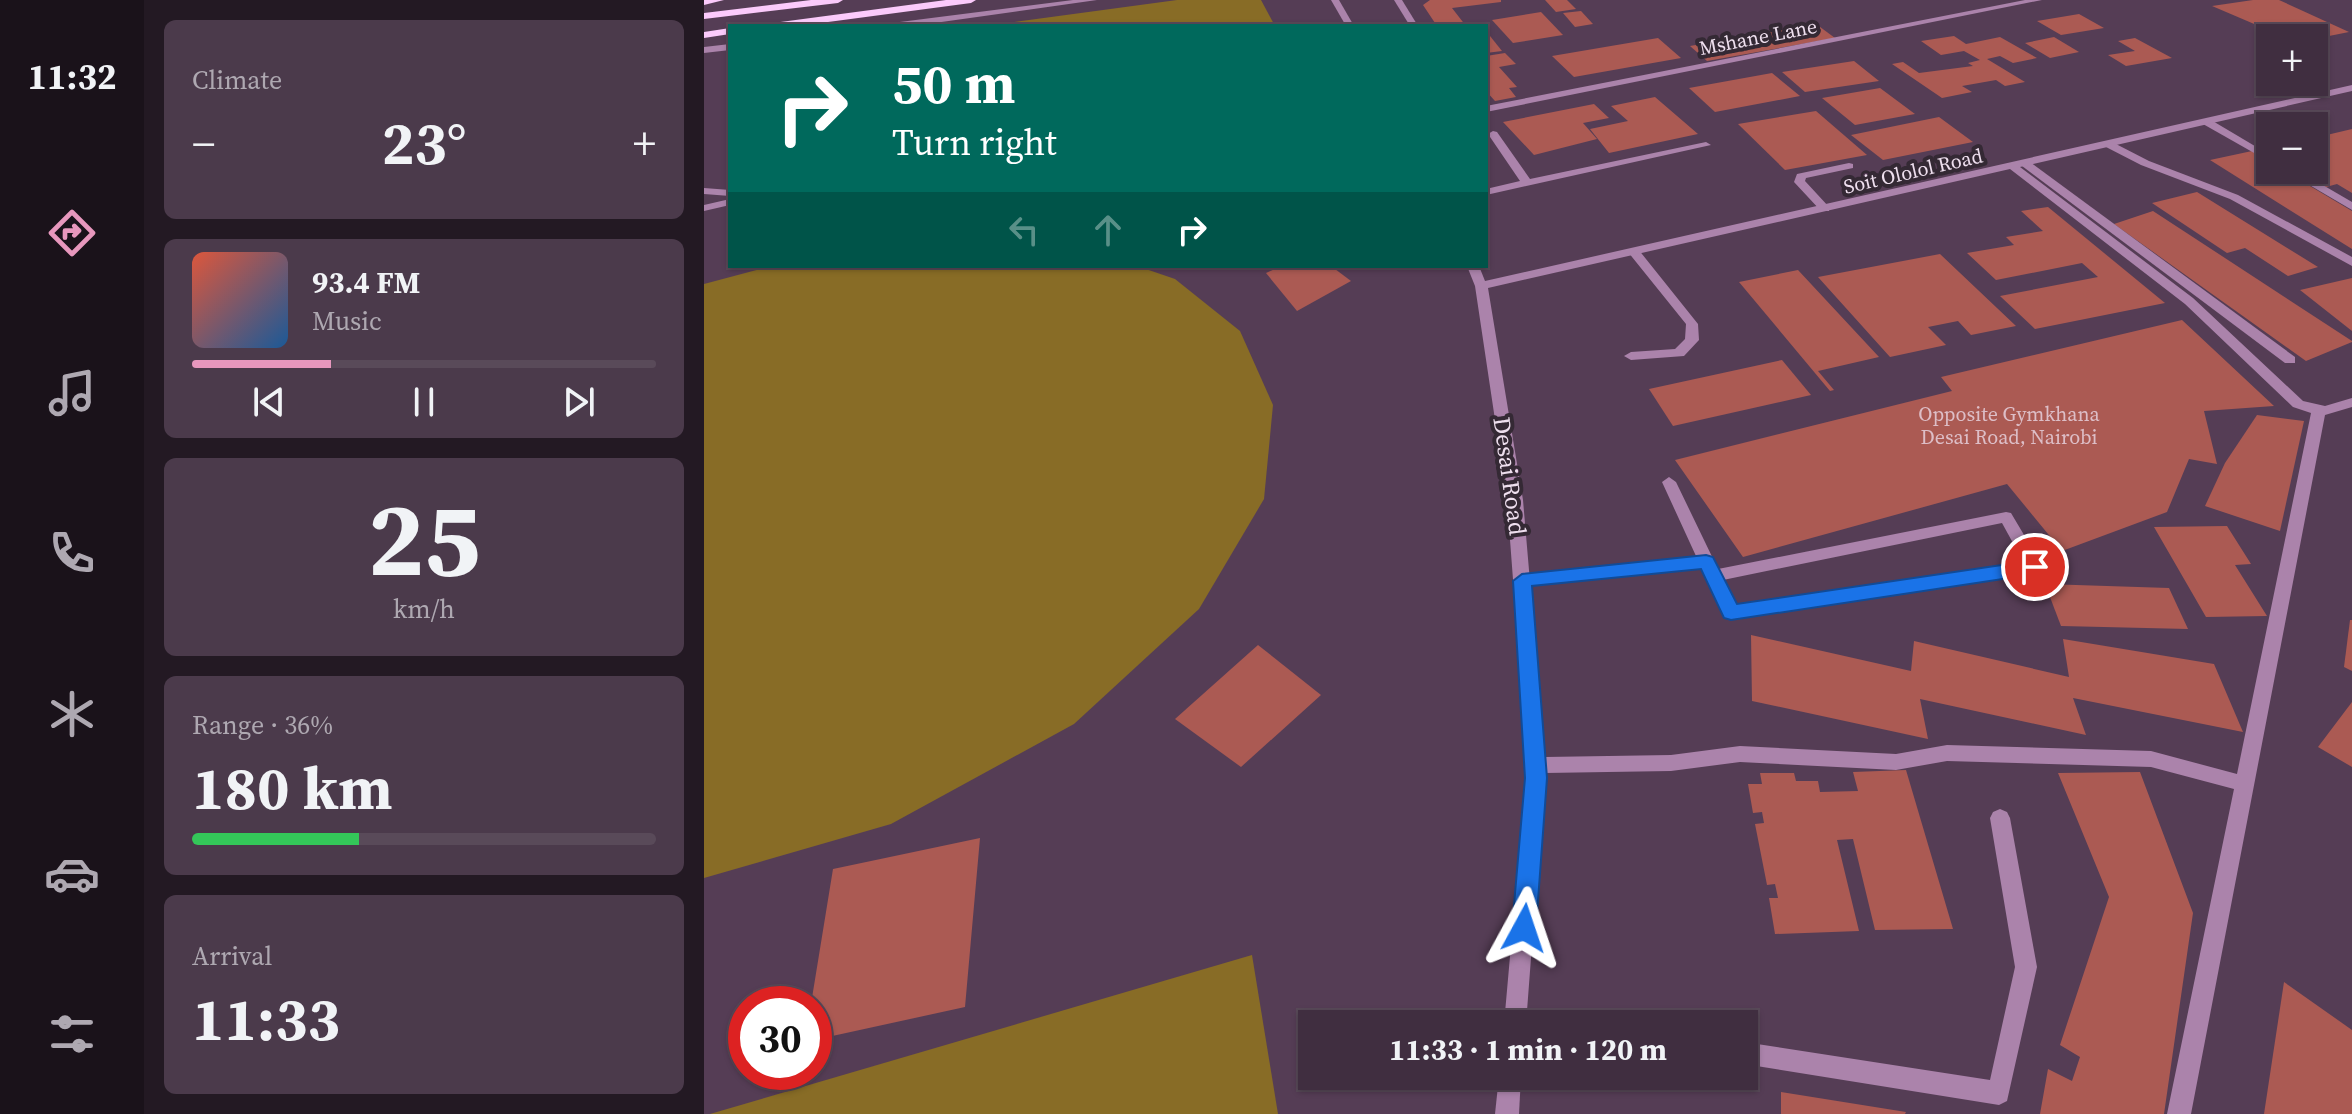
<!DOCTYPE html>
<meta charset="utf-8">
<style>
:root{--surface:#402e40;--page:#4b3a4b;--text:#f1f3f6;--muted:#aea8b1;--line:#594a59;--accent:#e797bd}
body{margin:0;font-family:"Source Serif 4",serif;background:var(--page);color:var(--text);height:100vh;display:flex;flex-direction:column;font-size:30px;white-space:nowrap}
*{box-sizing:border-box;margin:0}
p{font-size:26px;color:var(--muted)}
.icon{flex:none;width:44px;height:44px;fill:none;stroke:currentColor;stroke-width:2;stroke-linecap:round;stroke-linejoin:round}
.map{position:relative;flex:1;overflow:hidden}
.side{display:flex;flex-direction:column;gap:20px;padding:20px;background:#231923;width:560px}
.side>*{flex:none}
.top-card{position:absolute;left:24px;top:24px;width:760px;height:244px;border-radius:0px;box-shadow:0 2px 6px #0004,0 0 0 2px var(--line);background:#00695c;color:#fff;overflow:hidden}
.tools{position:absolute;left:1552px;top:24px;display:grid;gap:16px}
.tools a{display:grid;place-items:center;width:72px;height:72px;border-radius:0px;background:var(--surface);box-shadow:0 2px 6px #0004,0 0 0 2px var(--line);font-size:40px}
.speed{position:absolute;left:24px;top:986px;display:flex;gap:16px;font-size:40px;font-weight:700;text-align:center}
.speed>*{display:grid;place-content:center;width:104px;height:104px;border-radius:50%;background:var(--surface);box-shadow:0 2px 6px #0004,0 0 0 2px var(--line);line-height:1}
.speed .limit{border:12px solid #d22;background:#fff;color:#111}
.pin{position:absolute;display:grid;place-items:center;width:68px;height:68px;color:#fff;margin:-34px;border:4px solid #fff;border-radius:50%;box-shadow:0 2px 8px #0007}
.me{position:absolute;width:88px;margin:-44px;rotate:5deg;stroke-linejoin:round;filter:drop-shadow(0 0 6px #0008)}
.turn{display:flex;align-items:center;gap:28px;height:168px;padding:0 32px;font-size:36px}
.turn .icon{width:104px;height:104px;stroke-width:2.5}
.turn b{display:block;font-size:56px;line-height:68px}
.lanes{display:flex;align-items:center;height:76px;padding:0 32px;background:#0003;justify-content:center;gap:40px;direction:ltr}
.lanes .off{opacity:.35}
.big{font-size:60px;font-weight:700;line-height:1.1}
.side .tile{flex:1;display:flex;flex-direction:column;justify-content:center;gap:12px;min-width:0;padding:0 28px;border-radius:12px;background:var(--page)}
.side .dial{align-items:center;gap:0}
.dial b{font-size:104px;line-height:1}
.song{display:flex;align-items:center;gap:24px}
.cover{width:96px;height:96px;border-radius:12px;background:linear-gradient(135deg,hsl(10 70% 55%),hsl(210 70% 35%))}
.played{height:8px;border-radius:4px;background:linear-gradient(90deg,var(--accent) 30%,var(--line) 30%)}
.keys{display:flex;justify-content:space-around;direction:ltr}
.heat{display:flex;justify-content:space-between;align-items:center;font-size:44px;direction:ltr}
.charge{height:12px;border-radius:6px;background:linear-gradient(90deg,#34c759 36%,var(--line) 0)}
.trip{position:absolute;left:594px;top:1010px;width:460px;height:80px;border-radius:0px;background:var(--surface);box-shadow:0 2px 6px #0004,0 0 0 2px var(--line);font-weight:700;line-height:80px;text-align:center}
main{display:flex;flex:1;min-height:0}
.tab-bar{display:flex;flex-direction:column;width:144px;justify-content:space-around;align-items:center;background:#1a121a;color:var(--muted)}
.tab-bar .icon{width:56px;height:56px}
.tab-bar .on{color:var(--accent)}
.tab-bar b{font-size:36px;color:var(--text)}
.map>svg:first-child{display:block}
</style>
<main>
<nav class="tab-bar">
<b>11:32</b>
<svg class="icon on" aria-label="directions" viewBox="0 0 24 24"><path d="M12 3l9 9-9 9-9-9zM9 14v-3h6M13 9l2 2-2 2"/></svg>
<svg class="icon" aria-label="music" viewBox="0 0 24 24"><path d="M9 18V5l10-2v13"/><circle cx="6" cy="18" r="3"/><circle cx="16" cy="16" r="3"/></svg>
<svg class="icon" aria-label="phone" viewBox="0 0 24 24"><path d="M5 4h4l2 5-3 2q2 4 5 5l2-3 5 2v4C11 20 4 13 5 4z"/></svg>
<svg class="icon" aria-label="climate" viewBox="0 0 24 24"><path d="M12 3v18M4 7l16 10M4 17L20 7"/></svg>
<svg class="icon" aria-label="car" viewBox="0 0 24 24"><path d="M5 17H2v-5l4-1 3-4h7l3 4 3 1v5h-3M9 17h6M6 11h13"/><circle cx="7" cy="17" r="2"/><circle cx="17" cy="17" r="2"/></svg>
<svg class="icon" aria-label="filters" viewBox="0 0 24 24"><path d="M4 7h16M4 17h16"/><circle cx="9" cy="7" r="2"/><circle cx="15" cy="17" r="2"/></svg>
</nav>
<section class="side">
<div class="tile"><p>Climate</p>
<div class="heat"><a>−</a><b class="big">23°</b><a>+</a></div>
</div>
<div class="tile">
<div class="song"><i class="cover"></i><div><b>93.4 FM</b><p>Music</p></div></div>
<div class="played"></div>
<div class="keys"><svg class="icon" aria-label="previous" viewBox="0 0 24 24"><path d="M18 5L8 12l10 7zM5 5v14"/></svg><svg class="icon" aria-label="pause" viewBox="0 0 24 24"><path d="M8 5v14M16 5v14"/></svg><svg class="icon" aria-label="next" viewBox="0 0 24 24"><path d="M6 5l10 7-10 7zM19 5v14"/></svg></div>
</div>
<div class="tile dial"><b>25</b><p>km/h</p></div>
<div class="tile"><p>Range · 36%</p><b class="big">180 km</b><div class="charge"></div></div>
<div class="tile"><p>Arrival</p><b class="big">11:33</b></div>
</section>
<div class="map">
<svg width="1648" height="1114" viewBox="0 0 1648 1114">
<rect width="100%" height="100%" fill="#553d55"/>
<g fill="#886c26">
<polygon points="473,0 557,0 571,26 281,26"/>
<polygon points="68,266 433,266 471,279 536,331 569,405 560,499 495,609 370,724 187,824 0,878 0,284"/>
<polygon points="548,955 574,1114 6,1114"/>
</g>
<g fill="#ab5a53">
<polygon points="726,0 797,0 797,2 748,8 762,26 733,26 719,5"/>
<polygon points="841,0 863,0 872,9 852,12"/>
<polygon points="1549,0 1575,0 1645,32 1610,39 1583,38 1508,6"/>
<polygon points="877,11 889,24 871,27 859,13"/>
<polygon points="837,12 859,35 809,43 788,20"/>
<polygon points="1375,14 1400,28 1357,35 1333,21"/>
<polygon points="1112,24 1131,38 1003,61 986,46"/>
<polygon points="782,31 798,51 782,53"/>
<polygon points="1250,36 1262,44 1296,37 1333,58 1309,63 1296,56 1283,59 1321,82 1301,86 1292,80 1258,86 1268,92 1238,98 1188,64 1199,62 1215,73 1269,66 1264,63 1276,60 1260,51 1237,55 1217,41"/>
<polygon points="1350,37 1375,52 1346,58 1321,43"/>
<polygon points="954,38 977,58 870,77 848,56"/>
<polygon points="1431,38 1468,58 1422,66 1404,55 1431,51 1414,41"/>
<polygon points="801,53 812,64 795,67 813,87 805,88 812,97 791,101 782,91 782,56"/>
<polygon points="1150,61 1175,81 1101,92 1078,72"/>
<polygon points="1068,73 1096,96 1011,112 985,88"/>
<polygon points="1176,88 1211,114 1151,125 1118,98"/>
<polygon points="951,97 994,134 905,153 886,129 924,121 907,106"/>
<polygon points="890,104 905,118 879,123 893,139 830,155 799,122"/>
<polygon points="1112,111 1163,155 1081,170 1034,124"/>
<polygon points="1235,117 1269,142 1179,160 1147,135"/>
<polygon points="1648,129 1648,193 1633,184 1622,187 1590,170 1610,170 1610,138"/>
<polygon points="1548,151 1566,162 1566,170 1579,170 1648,211 1648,249 1506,160"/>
<polygon points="1493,192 1614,267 1584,276 1541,248 1523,253 1448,203"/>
<polygon points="1344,207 1461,303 1331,329 1296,296 1394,277 1378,263 1292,280 1263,253 1310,245 1302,237 1339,231 1317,211"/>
<polygon points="1449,211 1648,341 1648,342 1602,361 1410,224"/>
<polygon points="1236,254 1312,326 1267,335 1254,321 1224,327 1242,345 1186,357 1114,277"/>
<polygon points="577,266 627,266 647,281 593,311 562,273"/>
<polygon points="1094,270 1175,357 1114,371 1130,390 1126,391 1035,282"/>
<polygon points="1648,278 1648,331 1596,290"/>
<polygon points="1478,320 1570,406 1500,411 1513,464 1485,459 1463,512 1358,551 1303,484 1039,557 971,460 1248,391 1237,377"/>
<polygon points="1078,360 1107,395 969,426 945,389"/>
<polygon points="1553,415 1600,421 1576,531 1501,506 1521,463"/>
<polygon points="1523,526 1547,564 1531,565 1563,616 1502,617 1450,527"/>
<polygon points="1341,584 1465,588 1484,629 1357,626"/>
<polygon points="1646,620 1648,620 1648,671 1640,667"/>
<polygon points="1047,635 1207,671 1210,641 1365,677 1359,639 1510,664 1539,732 1369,698 1382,735 1216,699 1224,739 1048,701"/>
<polygon points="554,645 617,695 537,767 471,719"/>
<polygon points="1648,702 1648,767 1614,747"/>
<polygon points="1202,770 1249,929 1171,930 1149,839 1133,840 1155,931 1071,934 1065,898 1074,898 1071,884 1063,885 1051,824 1060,823 1058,812 1049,813 1044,784 1058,784 1056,773 1090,773 1092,781 1114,781 1116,792 1154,791 1149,772"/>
<polygon points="1436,772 1489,913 1460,1114 1336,1114 1344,1069 1368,1081 1376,1057 1356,1045 1405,897 1354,773"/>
<polygon points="276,838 261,1007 110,1040 110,1004 107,1004 129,869"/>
<polygon points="1580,982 1648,1030 1648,1114 1560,1114"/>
<polygon points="1077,1092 1202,1112 1201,1114 1077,1114"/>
</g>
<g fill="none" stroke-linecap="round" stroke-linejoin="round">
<g fill="#ab83ab" fill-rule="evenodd">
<polygon points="690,0 698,0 714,26 706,26"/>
<polygon points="1499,120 1507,120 1566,155 1566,162 1499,124"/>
<polygon points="789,131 793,132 826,179 1002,142 1007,145 782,195 782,189 816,181 784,134"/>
<polygon points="1402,143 1410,143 1445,161 1534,195 1648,257 1648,266 1526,199 1437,165 1402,147"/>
<polygon points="1318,162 1326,162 1591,357 1591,363 1581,363 1318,166"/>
<polygon points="1145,163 1149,164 1149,168 1102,178 1101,181 1125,207 1125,211 1117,211 1090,182 1093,174"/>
<polygon points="1580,170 1593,170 1648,202 1648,210"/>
<polygon points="0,188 26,190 26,196 0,194"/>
<polygon points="26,199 26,205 0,211 0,205"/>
<polygon points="930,248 934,249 994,324 995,340 980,356 927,360 920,356 927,352 971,349 981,339 982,324 924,252"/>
<path d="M965,477L972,482L1014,569L1302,512L1307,513L1339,567L1331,573L1027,619L1021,618L997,567L818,587L812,585L810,581L812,577L818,575L992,556L958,482ZM1298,523L1320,563L1032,606L1019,580Z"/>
<polygon points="1296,809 1303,812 1306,818 1333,967 1303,1101 1295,1105 1040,1064 1040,1042 1286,1080 1311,967 1286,818 1289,812"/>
<polygon points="812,1007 856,1016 859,1024 803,1024 801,1018 804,1010"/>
</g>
<g fill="#ab83ab" fill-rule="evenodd">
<polygon points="369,0 393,0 209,26 184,26 188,23"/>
<polygon points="627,0 635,0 650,26 642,26"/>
<polygon points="1321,0 1338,0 782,112 782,106"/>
<polygon points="26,44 26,50 0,53 0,47"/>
<path d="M1648,85V91L1316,167L1489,298L1599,401L1621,406L1648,398V407L1621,415L1487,1114H1463L1530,789L1447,767L1243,761L1192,770L1036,762L967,771L841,773L822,1024H800L823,765L803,500L771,286L763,266H775L781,281ZM1306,169L1481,304L1589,407L1607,413L1533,774L1447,751L1243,745L1192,754L1036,746L967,755L841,757L819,500L784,288Z"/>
<polygon points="795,1076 817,1076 815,1114 791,1114"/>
</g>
<g fill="#fbcafb" fill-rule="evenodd">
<polygon points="0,0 20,0 0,5"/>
<polygon points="107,0 139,0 134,3 0,19 0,13"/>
<polygon points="242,0 272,0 267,3 94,26 63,26 69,23"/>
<polygon points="26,28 26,34 0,38 0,32"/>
</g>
</g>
<polygon fill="#1a73e8" stroke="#114b97" stroke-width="2" points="1002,555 1009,557 1033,604 1331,560 1340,567 1331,574 1027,620 1020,618 997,569 828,586 843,778 832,928 828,936 820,940 811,936 808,928 821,778 809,581 818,574"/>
<g text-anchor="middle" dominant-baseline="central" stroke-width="8" stroke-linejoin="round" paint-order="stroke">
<g font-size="20" fill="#eedfee" stroke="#342934">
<text transform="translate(1054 37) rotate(-11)">Mshane Lane</text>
<text transform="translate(1209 171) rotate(-13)">Soit Ololol Road</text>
</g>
<g font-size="20" fill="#ddbec7">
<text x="1305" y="414">Opposite Gymkhana<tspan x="1305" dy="23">Desai Road, Nairobi</tspan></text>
</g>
<g font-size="24" fill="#eedfee" stroke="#342934">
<text transform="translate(806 476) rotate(82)">Desai Road</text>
</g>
</g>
</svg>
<div class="tools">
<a>+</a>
<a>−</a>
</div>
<div class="speed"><div class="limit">30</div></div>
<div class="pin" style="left:1331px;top:567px;background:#d93025"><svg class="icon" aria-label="arrive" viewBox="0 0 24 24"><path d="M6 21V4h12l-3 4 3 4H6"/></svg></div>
<svg class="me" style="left:820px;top:928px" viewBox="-20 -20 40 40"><path d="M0-17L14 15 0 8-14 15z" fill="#1a73e8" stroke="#fff" stroke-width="4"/></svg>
<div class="trip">11:33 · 1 min · 120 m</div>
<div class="top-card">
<div class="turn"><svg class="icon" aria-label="right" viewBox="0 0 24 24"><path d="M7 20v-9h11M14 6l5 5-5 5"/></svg><div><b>50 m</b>Turn right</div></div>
<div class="lanes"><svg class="icon off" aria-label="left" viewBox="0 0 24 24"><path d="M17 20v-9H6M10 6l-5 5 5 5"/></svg><svg class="icon off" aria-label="ahead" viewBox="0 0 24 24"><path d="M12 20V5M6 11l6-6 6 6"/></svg><svg class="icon" aria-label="right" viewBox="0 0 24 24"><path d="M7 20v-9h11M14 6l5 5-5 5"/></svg></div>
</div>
</div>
</main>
